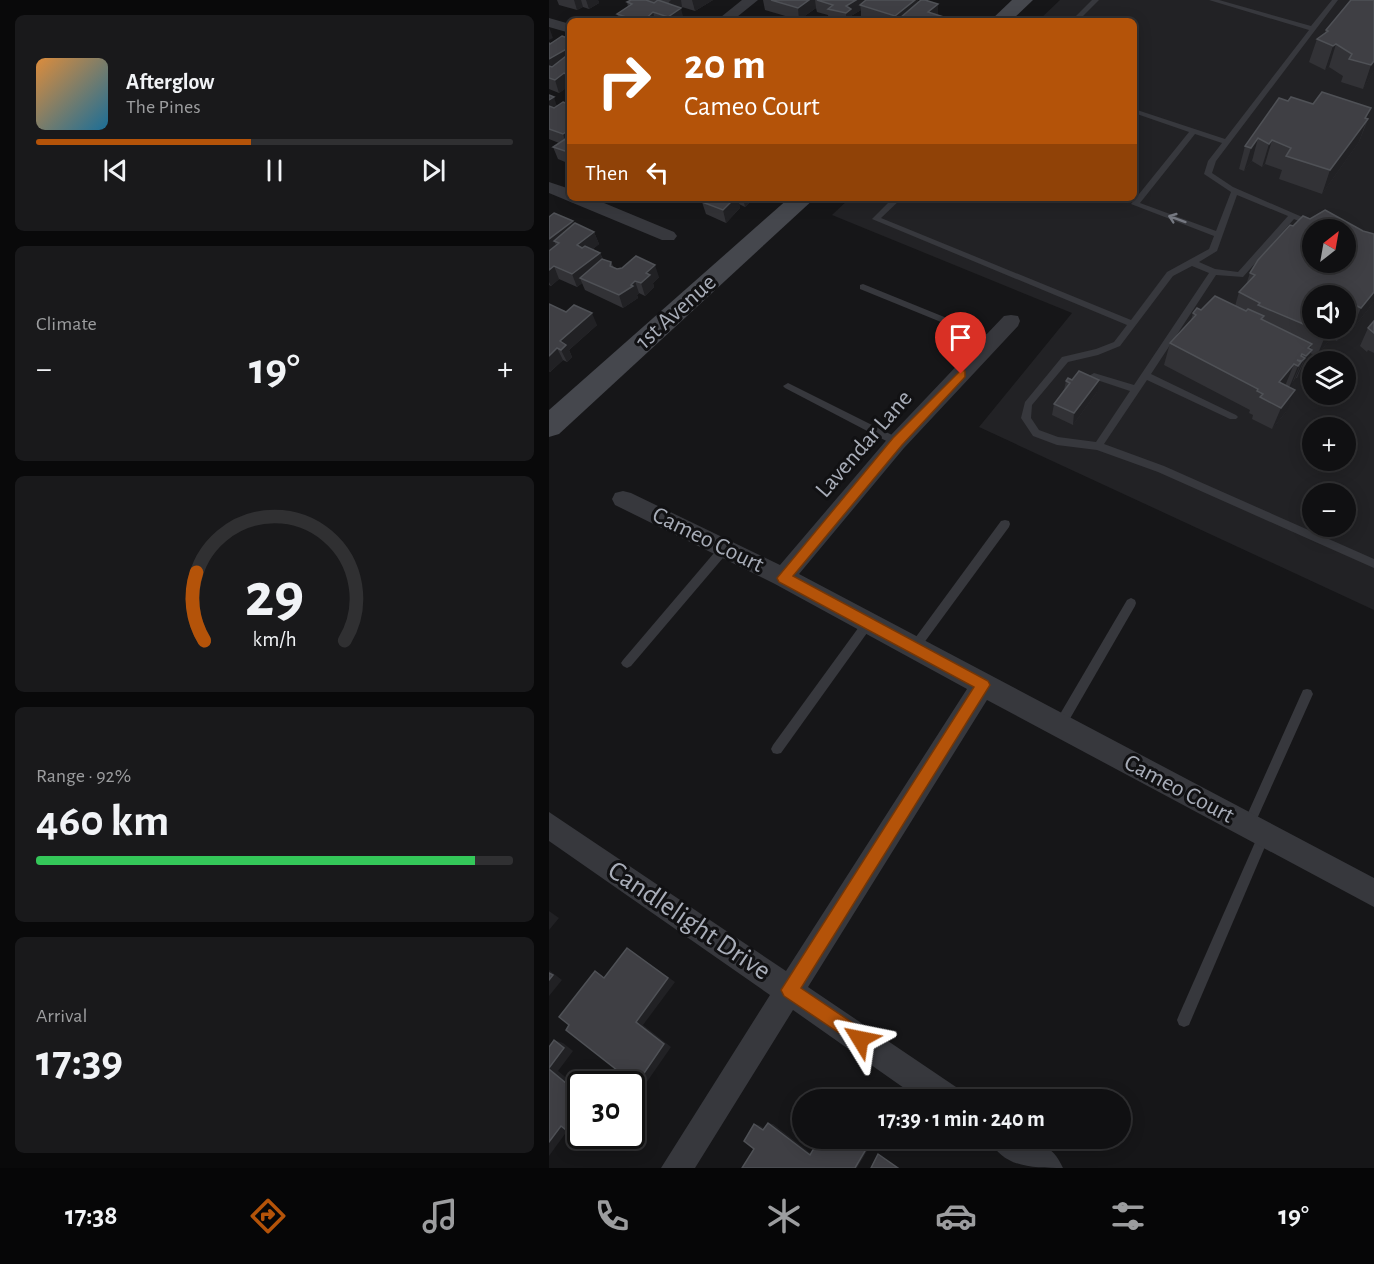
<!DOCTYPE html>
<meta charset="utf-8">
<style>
:root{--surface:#101012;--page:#19191b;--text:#f1f3f6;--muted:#9c9d9f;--line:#303032;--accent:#b45309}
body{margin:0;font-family:"Alegreya Sans",sans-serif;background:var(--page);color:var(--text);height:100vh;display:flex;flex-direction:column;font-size:22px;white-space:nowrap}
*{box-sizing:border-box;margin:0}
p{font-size:20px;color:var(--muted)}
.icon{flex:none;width:33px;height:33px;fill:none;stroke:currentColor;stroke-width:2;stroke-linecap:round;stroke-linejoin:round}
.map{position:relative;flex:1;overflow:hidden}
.details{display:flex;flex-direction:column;gap:15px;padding:15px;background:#09090a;width:549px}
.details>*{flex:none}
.guide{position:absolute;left:18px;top:18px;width:570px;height:183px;border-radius:9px;box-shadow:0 3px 15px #0003,0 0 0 2px var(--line);background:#b45309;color:#fff;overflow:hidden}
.needle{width:39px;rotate:31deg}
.fabs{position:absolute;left:753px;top:219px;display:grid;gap:12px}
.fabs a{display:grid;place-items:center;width:54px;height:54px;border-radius:50%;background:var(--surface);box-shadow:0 3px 15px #0003,0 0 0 2px var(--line);font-size:30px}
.speed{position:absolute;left:18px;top:1071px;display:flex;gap:12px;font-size:30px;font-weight:700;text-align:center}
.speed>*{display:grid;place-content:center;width:78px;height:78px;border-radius:50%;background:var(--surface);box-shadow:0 3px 15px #0003,0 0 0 2px var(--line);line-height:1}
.speed .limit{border:3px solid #111;border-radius:9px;background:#fff;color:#111}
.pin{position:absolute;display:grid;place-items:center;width:51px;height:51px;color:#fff;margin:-62px -26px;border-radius:50% 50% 50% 0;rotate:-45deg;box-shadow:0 0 6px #0007}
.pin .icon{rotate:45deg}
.me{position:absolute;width:66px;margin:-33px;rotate:305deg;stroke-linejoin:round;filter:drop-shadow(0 0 4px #0008)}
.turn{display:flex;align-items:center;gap:21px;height:126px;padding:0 18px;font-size:27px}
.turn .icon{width:78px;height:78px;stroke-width:2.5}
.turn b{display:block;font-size:42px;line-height:51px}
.then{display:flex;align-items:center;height:57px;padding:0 18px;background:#0003;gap:12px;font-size:22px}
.big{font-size:45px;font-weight:700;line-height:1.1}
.details .tile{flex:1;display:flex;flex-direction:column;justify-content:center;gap:9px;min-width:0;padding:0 21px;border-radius:9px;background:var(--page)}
.details .dial{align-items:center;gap:0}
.dial svg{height:156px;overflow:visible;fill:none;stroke:var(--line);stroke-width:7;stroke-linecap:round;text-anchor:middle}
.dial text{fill:var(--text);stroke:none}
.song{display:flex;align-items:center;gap:18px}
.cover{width:72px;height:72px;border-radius:9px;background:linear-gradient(135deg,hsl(30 70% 55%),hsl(200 70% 35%))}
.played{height:6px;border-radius:3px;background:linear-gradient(90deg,var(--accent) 45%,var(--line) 45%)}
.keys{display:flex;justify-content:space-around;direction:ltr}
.heat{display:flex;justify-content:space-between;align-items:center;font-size:33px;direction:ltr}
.charge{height:9px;border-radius:4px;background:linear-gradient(90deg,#34c759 92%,var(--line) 0)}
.trip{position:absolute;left:243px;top:1089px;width:339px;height:60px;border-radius:30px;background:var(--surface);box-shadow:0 3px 15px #0003,0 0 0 2px var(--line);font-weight:700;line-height:60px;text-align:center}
.tab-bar{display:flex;height:96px;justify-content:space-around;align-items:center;background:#060607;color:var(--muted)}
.tab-bar .icon{width:42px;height:42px}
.tab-bar .current{color:var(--accent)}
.tab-bar b{font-size:27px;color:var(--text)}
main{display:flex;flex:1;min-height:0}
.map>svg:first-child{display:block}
</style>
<main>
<section class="details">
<div class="tile">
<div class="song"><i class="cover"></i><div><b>Afterglow</b><p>The Pines</p></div></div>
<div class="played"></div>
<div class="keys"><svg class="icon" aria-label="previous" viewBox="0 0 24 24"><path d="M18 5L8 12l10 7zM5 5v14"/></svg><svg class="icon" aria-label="pause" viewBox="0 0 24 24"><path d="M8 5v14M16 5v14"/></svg><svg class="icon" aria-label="next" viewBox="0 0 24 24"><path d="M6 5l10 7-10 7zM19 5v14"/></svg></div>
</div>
<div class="tile"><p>Climate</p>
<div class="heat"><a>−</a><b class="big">19°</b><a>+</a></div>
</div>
<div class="tile dial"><svg viewBox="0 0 100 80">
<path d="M14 69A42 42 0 1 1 86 69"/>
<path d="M14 69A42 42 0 0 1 10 34" stroke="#b45309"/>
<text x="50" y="56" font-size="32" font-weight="700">29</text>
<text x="50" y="72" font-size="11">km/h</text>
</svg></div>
<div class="tile"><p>Range · 92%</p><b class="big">460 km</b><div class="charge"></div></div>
<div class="tile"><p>Arrival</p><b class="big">17:39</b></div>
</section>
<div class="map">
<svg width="825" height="1168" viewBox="0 0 825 1168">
<rect width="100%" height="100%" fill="#161618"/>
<path fill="#222225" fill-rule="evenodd" d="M511,0H802L825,6V610L430,427L523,313L283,215L301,198H585V21H489ZM764,230H796V262H764ZM764,296H796V328H764ZM764,362H796V394H764ZM764,428H796V460H764ZM764,494H796V526H764Z"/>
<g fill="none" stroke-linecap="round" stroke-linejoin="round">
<g fill="#37383d" fill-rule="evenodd">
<polygon points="543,0 550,0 529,21 522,21"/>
<path d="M660,0H670L762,26L783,0H789L667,161L663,173L684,187L783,230H771L745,219L694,277L667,275L602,374L687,415L689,417L687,419H681L598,380L555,444L615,466L825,559V568L609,472L548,450L508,445L484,436L472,418L476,402L513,357L547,349L565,342L578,325L323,219L344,198H353L332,218L582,320L618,272L660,249L665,236L582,204L640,132L585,113V109L676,139L760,30ZM646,134L673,143L659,161L655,174L682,192L667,231L591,203ZM688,195L739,216L689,272L666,269L650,262L668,251ZM643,266L660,273L585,385L545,373L540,376L542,378L581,391L547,442L509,437L490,430L482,418L483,405L519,362L549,355L571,346L624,276Z"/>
<polygon points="314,284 447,338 448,340 447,342 441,342 311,289 311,285"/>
<polygon points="239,383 351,439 353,442 351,445 345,445 236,388 234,386"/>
<polygon points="456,520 460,521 461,524 460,527 369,651 365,653 361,651 360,648 361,645 452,521"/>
<polygon points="175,545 179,546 180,549 179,552 82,666 78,668 74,666 72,663 74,660 171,546"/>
<polygon points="582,598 586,600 587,603 586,606 515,729 511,730 507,729 505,725 507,721 578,600"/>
<polygon points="319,618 323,620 324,623 323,626 232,753 228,754 224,753 222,749 224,745 315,620"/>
<polygon points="758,689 762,690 764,694 703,830 699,832 695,830 693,826 695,822 754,690"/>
<polygon points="715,829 719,831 721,835 640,1025 635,1027 630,1025 628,1020 630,1015 711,831"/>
</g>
<g fill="#37383d" fill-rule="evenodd">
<polygon points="193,0 209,0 183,21 167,21"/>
<polygon points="0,18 21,24 21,33 0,27"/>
<polygon points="0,182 21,189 21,198 43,198 125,232 128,236 125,240 113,240 0,193"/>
<polygon points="462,315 469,316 471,321 469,326 355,448 250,574 825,878 825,907 438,700 259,987 410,1089 414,1100 372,1100 244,1010 146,1168 112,1168 221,995 0,841 0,812 237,971 418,689 226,584 66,505 63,499 66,493 74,491 82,493 231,565 341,436 455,316"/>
<path d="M440,1138C470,1138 500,1135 514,1168C484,1168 453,1168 440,1138Z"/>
</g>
<g fill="#45474d" fill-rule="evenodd">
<polygon points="463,0 484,0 462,21 441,21"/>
<polygon points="240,198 266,198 10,434 0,437 0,410"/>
</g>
</g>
<g fill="#323236" fill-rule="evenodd">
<polygon points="8,0 49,0 50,3 40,9 34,7 28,10 10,5"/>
<polygon points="82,0 164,0 146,11 133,7 131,8 135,21 71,21 68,14 79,7 78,2"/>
<polygon points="214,0 369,0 369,2 389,4 389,15 398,18 398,21 324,21 312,17 312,10 302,16 303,21 280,21 279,15 268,12 267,8 250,20 216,10"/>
<polygon points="801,0 825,0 825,71 814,89 792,82 794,76 780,67 776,70 760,62 768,39 776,33 777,30"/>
<polygon points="21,39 21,86 20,86 10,93 0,89 0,43"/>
<polygon points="0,95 8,106 21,105 21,164 9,159 4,147 10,143 0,139"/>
<polygon points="764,104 819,119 810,142 773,194 730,179 733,170 716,164 713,167 703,161 695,171 690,169 696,146"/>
<polygon points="155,198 205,198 196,207 190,204 191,208 177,223 157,214 153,202 157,199"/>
<polygon points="0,217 24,221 25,224 45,232 50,244 44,249 51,253 54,259 62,262 65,268 68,269 110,277 104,283 105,287 96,296 90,293 88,295 89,298 74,308 36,290 33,283 28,287 10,279 2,286 0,285"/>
<path d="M761,219L825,234V302L802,331L798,329L788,341L782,338L768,356L761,353L753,372L748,378H747L740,387L737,412L723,429L703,419L704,415L700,413L701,410L615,365L621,343L642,320L644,313L652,310L686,306L690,292L697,285L701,273L744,226ZM764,296H796V328H764Z"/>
<polygon points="0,304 48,325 20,350 23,357 18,362 14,360 1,372 0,371"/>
<polygon points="825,321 825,353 819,350 818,352 811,346 819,328"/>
<polygon points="517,381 548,392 524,425 503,415 505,404 515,390"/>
</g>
<g fill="#212124">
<polygon points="25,0 32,0 34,7 28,10"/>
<polygon points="37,0 49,0 50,3 40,9"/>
<polygon points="122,0 132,0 133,7 123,14 120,2"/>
<polygon points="143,0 164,0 146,11"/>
<polygon points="260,0 266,0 267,8 250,20 249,8"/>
<polygon points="307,0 325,0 311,5 312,10 302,16 303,21 297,21 297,6"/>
<polygon points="366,0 369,0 369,10 351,18 351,21 346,21 346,16"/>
<polygon points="389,4 389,16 379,12"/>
<polygon points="132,8 135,21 120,21 119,17"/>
<polygon points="104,12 106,21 94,21"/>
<polygon points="0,27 4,38 0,40"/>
<polygon points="787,44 780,67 776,70 784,46"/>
<polygon points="21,47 21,62 0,73 0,59"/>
<polygon points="825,61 825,71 814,89 822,65"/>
<polygon points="15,73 20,86 10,93 6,80"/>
<polygon points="5,97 9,110 0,116 0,100"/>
<polygon points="822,108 810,142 773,194 781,170"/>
<polygon points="21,129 21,145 18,147 14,134"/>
<polygon points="709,138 703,161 695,171 702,148"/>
<polygon points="723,140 716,164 713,167 720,144"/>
<polygon points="184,198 189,198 191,208 177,223 174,210"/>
<polygon points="194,198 205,198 196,207"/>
<polygon points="24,221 29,233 10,243 5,241 9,249 0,255 0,239"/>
<polygon points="45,232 50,244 33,258 28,245"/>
<polygon points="51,253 56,265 31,278 33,283 28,287 23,274"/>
<polygon points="106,265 110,277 104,283 105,287 96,296 92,283 97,273"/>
<polygon points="5,266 10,279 2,286 0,282 0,270"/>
<polygon points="86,281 90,293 88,295 89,298 74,308 70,295"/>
<polygon points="825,292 825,302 802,331 812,308"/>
<polygon points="808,306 798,329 788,341 794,328 796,328 796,323 798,319"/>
<polygon points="43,313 48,325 20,350 23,357 18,362 12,350 11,341"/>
<polygon points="782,328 786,328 782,338 768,356 777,334"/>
<polygon points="763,344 758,356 763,350 753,372 748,378 757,356 759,348"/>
<polygon points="8,348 14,360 1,372 0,370 0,356"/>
<polygon points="756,358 746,380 744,383 753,361"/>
<polygon points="752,362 743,384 740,388 749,366"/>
<polygon points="745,364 736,386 721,404 730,382"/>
<polygon points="550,380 548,392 524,425 525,413"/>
<polygon points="746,390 737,412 723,429 732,408"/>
<polygon points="0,911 10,918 0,930"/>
<polygon points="78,948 126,982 94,1025 122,1047 95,1086 87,1085 87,1022"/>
<polygon points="0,970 13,980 0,996"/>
<polygon points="5,1040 14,1043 24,1051 9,1071 32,1090 29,1093 0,1069"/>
<polygon points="38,1080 46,1082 49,1084 43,1084"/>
<polygon points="219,1123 224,1124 265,1156 261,1155"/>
<polygon points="205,1124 210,1125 219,1131 214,1130"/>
<polygon points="12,1126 21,1127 0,1156 0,1142"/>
<polygon points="52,1136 61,1136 51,1151 42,1150"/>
<polygon points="309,1138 311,1138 321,1146 308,1168 306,1168"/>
</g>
<g fill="#3f3f44" stroke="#4f5156" stroke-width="1.5" fill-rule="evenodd">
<polygon points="82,0 97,0 105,3 109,0 132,8 119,17 104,12 94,21 89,21 68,14 83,4 78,2"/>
<polygon points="222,0 260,0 249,8"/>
<polygon points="268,0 307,0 297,6 302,9 297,13 279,9 284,5"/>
<polygon points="317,0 366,0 346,16 311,5"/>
<polygon points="372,0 376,0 389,4 379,12 398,18 394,21 355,21 356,20 351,18"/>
<polygon points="802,0 825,0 825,61 822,65 800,59 803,54 787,44 784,46 768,39 779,31 777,30"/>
<polygon points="13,36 21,39 21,47 0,59 0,43 1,44"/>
<polygon points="21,53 21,75 15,73 6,80 0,78 0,66 3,67"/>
<polygon points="773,92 822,108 816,118 819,119 781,170 737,156 742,148 723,140 720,144 709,138 702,148 696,146 730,98 739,101 742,97 764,104"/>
<polygon points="0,95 5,97 0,100"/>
<polygon points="14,102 21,105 21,108 19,110 21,111 21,129 14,134 0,129 0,106 5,108"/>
<polygon points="21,136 21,151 19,152 4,147"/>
<polygon points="158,198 186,198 174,210 153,202"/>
<path d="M776,210L814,231L825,234V292L812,308L808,306L798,319L796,318V296H764V328L709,305L711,303L690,292L706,275L701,273L709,260L741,225L744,226L754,216L761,219ZM764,230H796V262H764Z"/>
<polygon points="5,213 24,221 0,239 0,217"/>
<polygon points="26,223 45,232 28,245 33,248 36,246 51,253 23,274 5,266 0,270 0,251 10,243 5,241"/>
<polygon points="87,256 106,265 97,273 101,275 92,283 86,281 82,285 84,286 70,295 31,278 53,259 62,262 61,266 68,269 73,268"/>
<polygon points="666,296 697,311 699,309 715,316 712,319 763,344 759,348 763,350 757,356 753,354 752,356 756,358 753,361 748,360 752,362 749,366 745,364 730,382 746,390 732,408 711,397 714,394 708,391 709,389 621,343 647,315 644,313 648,308 652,310"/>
<polygon points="0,304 17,312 25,305 43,313 11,341 17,345 12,350 8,348 0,356"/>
<polygon points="825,321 825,333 819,328"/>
<polygon points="765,328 782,328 777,334"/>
<polygon points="530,371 550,380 525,413 505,404 521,383 517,381 519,378 523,380"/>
<polygon points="78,948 119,978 87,1022 115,1044 87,1085 17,1030 20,1025 10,1017 46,971 55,978"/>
<polygon points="0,973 4,975 0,980"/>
<polygon points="5,1040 15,1048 0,1068 0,1047"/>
<polygon points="0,1069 29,1093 32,1089 32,1136 52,1136 42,1150 12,1126 0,1142"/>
<polygon points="38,1080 43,1084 35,1084"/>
<polygon points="219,1123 261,1155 271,1138 309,1138 319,1146 306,1168 193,1168 205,1149 195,1141 205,1124 214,1130"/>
<polygon points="329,1154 349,1168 322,1168"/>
</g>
<defs><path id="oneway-shaft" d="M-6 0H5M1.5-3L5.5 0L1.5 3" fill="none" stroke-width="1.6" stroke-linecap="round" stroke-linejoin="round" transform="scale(1.5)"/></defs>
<use stroke="#757881" href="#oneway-shaft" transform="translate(628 219) rotate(-160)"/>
<polygon fill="#b45309" stroke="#753606" stroke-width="1.5" points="412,370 416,371 416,377 353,445 244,576 439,681 441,685 252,988 317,1032 320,1039 317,1045 311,1047 235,996 232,990 425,687 230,582 228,578 344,438"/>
<g text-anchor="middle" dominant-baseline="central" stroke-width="6" stroke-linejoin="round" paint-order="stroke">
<g font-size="24" fill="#a8adb8" stroke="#111113">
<text transform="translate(127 312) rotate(-42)">1st Avenue</text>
<text transform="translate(315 444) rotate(-49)">Lavendar Lane</text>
<text transform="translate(159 540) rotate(26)">Cameo Court</text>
<text transform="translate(630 789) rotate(28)">Cameo Court</text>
</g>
<g font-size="28" fill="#a8adb8" stroke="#111113">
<text transform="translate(140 921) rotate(34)">Candlelight Drive</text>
</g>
</g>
</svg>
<div class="fabs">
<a><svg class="needle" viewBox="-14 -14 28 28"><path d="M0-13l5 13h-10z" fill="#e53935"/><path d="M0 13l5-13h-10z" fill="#9c9d9f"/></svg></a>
<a><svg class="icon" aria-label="sound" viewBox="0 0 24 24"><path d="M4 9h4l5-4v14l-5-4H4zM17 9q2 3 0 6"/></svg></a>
<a><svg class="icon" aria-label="layers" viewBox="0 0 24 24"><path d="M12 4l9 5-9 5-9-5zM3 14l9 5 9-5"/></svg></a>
<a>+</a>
<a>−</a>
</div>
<div class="speed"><div class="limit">30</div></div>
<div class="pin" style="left:412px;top:374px;background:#d93025"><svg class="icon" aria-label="arrive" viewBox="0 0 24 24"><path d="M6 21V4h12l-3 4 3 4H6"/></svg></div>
<svg class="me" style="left:311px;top:1039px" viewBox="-20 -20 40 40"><path d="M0-17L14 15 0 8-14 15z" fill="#b45309" stroke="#fff" stroke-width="4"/></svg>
<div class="trip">17:39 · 1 min · 240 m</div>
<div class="guide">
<div class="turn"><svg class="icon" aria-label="right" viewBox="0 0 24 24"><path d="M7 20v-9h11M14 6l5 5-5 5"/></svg><div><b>20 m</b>Cameo Court</div></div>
<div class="then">Then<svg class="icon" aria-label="left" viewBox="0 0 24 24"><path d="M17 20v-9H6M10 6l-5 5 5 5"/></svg></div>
</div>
</div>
</main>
<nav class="tab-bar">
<b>17:38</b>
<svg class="icon current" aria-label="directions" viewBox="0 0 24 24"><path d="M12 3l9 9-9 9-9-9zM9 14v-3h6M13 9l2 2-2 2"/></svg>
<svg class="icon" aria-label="music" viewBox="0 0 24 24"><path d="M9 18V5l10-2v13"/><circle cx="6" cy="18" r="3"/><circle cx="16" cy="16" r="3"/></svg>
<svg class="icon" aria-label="phone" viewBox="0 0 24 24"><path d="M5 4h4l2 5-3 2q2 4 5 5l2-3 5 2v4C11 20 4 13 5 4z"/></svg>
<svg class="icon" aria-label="climate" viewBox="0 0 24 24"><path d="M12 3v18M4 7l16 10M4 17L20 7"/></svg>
<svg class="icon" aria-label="car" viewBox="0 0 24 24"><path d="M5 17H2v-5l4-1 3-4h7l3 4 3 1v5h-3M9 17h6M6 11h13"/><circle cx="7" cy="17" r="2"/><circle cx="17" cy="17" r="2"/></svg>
<svg class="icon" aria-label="filters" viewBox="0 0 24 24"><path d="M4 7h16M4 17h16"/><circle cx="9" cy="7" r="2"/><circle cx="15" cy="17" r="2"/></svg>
<b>19°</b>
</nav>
